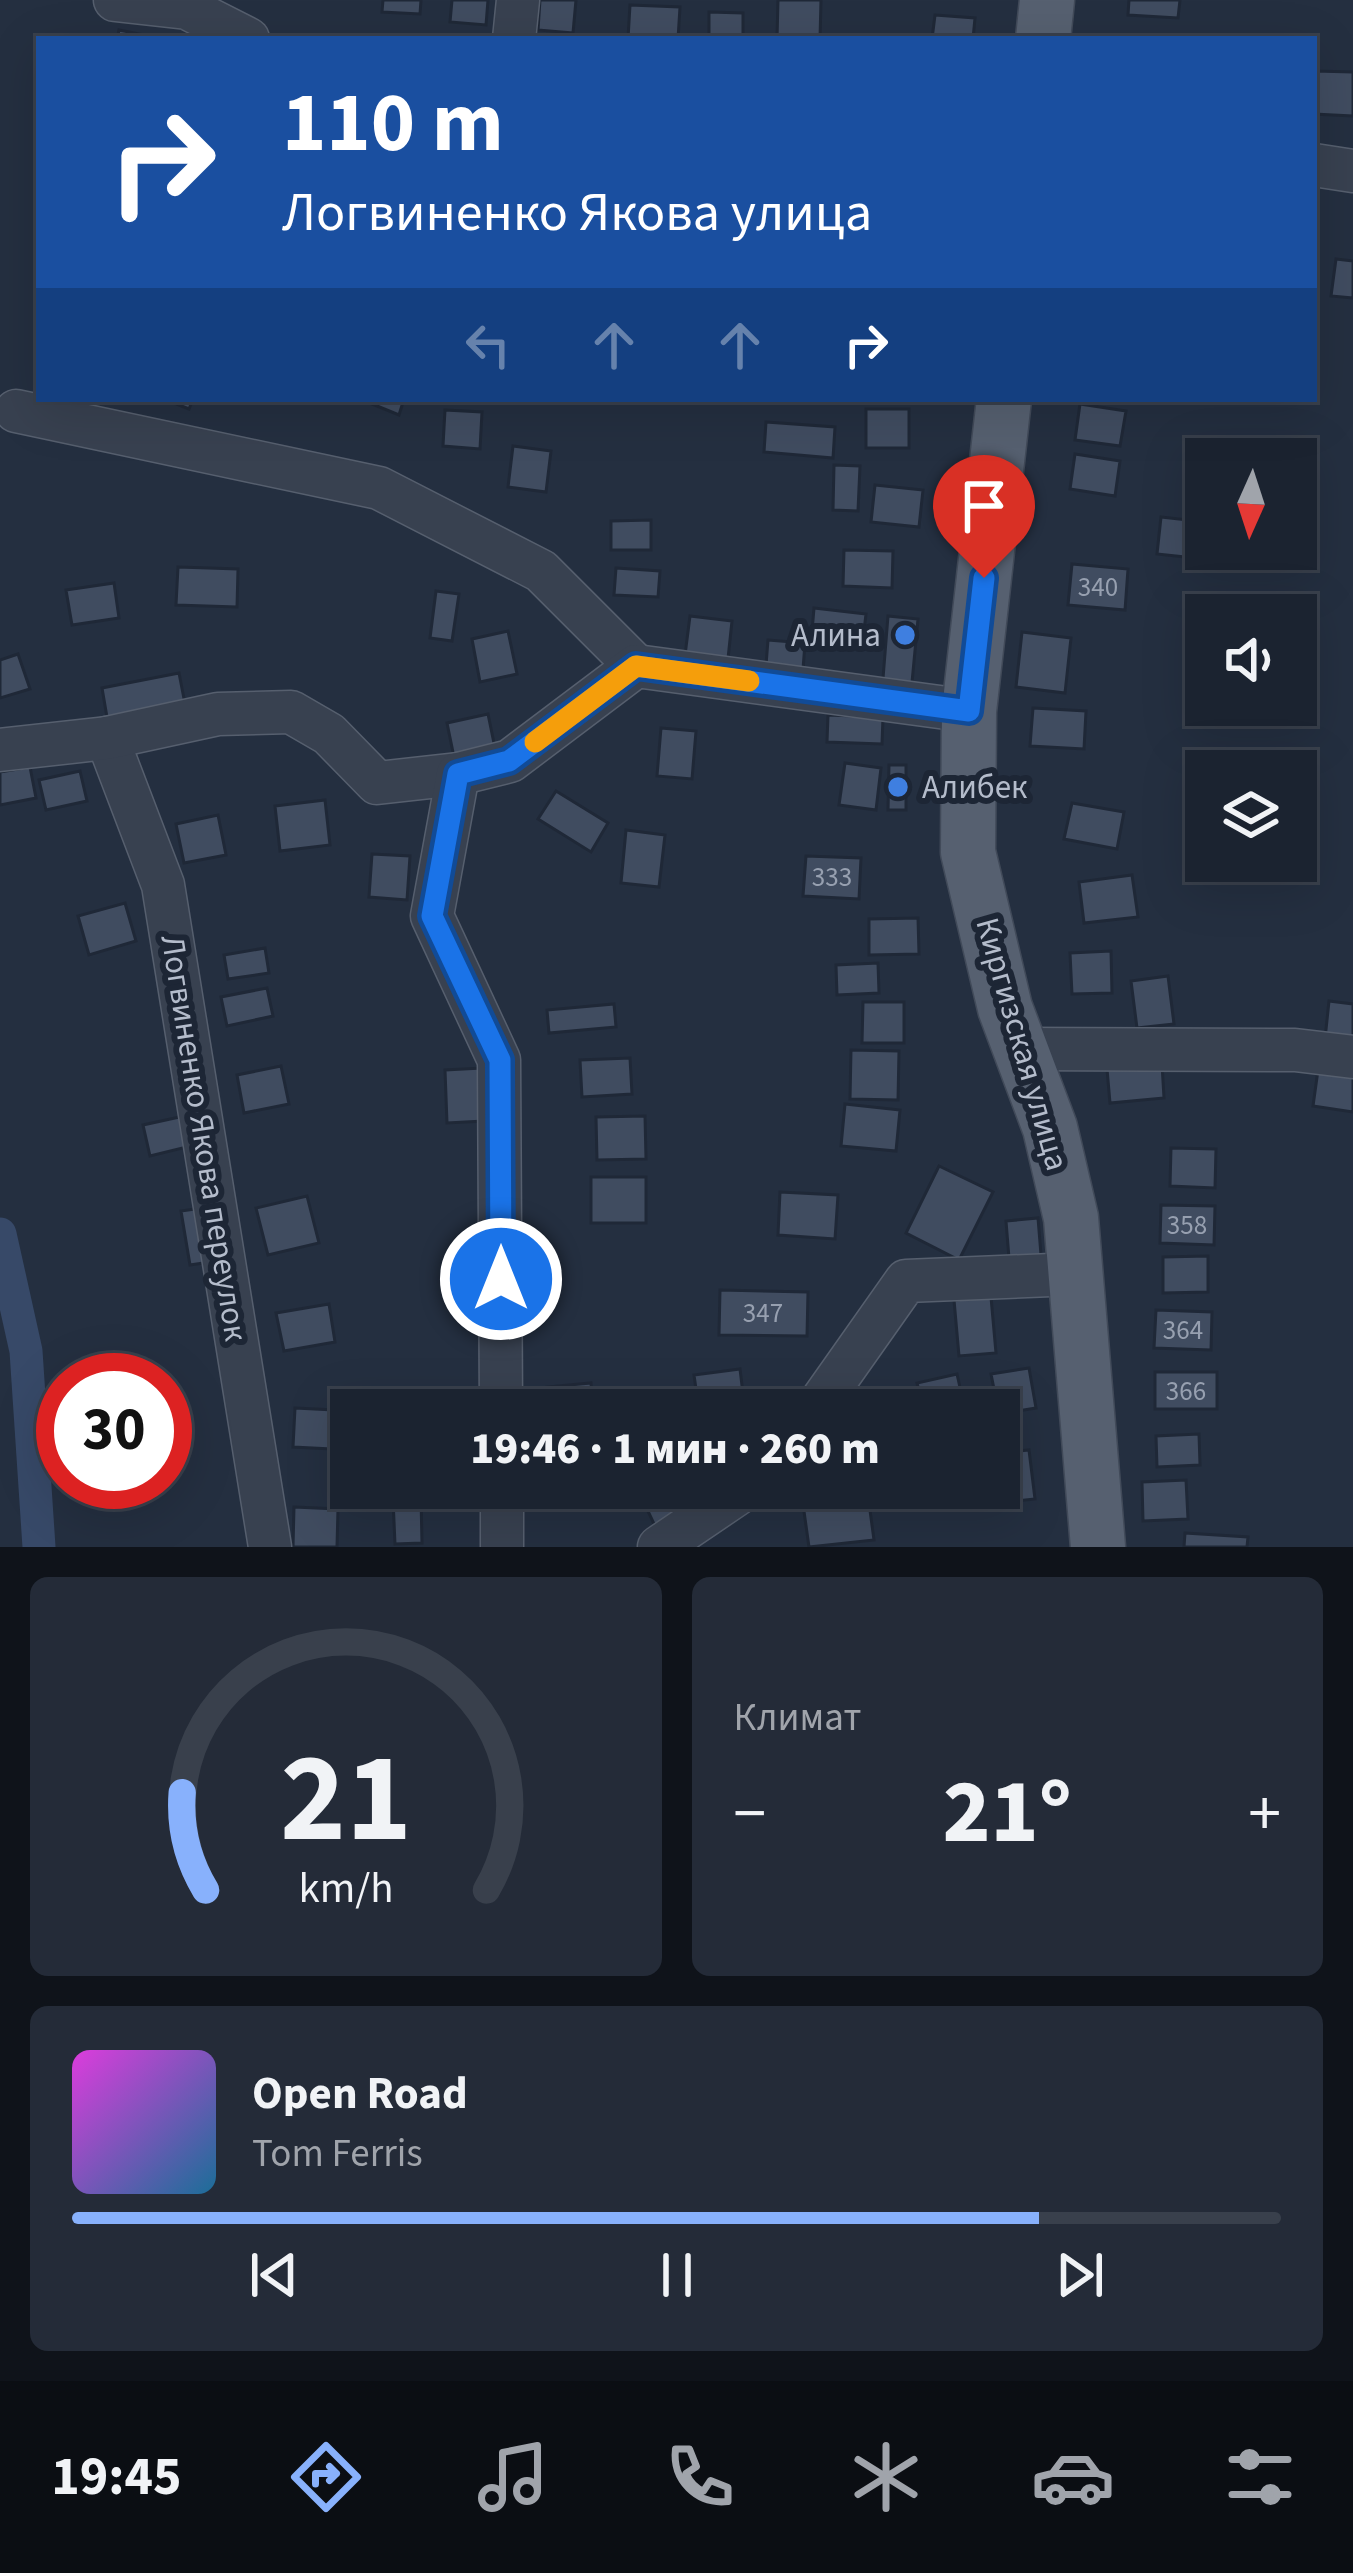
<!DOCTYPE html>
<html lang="ru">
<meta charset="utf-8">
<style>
:root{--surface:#1b2330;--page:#242b38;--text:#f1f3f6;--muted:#a0a4ab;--line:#39404c;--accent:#88b1fc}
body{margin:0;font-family:"Source Sans 3",sans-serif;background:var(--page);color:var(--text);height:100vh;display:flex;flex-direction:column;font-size:45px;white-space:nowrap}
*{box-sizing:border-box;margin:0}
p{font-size:39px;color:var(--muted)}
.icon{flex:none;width:66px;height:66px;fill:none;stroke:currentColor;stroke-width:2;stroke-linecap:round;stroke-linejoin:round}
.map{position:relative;height:1547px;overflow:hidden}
.drawer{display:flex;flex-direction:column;gap:30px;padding:30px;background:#0f131a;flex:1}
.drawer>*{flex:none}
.banner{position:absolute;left:36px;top:36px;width:1281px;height:366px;border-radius:0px;box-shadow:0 12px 48px #0002,0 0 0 3px var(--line);background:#1a4fa0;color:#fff;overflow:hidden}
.needle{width:78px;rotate:183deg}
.fabs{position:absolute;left:1185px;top:438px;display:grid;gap:24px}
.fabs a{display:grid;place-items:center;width:132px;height:132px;border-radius:0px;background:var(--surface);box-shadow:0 12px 48px #0002,0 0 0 3px var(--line);font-size:60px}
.speed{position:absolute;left:36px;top:1353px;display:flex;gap:24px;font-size:60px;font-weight:700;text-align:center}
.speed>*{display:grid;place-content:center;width:156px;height:156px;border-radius:50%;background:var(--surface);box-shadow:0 12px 48px #0002,0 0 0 3px var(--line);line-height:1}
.speed .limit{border:18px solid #d22;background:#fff;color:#111}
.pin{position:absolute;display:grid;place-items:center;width:102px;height:102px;color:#fff;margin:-123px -51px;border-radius:50% 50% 50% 0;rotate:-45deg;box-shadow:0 0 12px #0007}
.pin .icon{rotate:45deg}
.me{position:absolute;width:132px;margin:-66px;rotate:0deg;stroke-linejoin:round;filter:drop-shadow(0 0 9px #0008)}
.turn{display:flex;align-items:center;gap:42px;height:252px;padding:0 48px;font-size:54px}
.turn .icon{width:156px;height:156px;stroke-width:2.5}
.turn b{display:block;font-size:84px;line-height:102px}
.lanes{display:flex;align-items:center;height:114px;padding:0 48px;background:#0003;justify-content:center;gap:60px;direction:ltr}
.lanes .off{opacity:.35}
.big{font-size:90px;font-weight:800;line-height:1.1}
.drawer .card{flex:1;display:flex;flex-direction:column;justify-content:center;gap:18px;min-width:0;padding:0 42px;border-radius:18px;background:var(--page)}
.drawer .dial{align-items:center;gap:0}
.dial svg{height:312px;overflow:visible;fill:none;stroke:var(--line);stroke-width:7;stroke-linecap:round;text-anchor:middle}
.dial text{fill:var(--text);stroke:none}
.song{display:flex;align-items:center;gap:36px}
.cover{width:144px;height:144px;border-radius:18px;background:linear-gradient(135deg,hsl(300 70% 55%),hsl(200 70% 35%))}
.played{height:12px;border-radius:6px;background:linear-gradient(90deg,var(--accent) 80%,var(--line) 80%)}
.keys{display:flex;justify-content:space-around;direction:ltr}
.heat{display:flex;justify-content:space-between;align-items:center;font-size:66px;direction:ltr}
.drawer .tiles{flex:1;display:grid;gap:30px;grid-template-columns:1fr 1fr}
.card:last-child{grid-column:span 2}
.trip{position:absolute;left:330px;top:1389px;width:690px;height:120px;border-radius:0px;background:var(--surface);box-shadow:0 12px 48px #0002,0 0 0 3px var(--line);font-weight:800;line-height:120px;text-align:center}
.tabs{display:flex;height:192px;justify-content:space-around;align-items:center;background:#0b0e13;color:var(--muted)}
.tabs .icon{width:84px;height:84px}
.tabs .active{color:var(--accent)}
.tabs b{font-size:54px;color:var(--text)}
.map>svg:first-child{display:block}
</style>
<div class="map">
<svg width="1353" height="1547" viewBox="0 0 1353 1547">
<rect width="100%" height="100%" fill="#242f40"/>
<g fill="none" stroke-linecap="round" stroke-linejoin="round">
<polyline stroke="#374968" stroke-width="33" points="0,1234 26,1351 39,1547"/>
</g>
<g fill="#404c60" stroke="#1f2837" stroke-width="3">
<polygon points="383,0 421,0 420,14 382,12"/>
<polygon points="452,0 488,0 486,25 450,22"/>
<polygon points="540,0 576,0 573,33 538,30"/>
<polygon points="778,0 821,0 820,39 777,39"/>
<polygon points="1129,0 1180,0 1178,18 1128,15"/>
<polygon points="630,5 680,7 678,39 628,39"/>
<polygon points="709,12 743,13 743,39 709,39"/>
<polygon points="935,15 975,18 973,39 932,39"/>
<polygon points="119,30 154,37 154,39 117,39"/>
<polygon points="1315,71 1353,72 1353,116 1314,114"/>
<polygon points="1336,259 1353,261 1353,298 1331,296"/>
<polygon points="164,399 193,399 189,409"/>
<polygon points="360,399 404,399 399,415"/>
<polygon points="1080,404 1126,411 1120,446 1075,440"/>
<rect x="866" y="409" width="43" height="39"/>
<polygon points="445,410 482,412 480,449 443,446"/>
<polygon points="766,422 835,427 833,458 764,452"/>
<polygon points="513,446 551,451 546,492 508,487"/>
<polygon points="1075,454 1120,461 1115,496 1070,489"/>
<polygon points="834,465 860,466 858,511 833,510"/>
<polygon points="875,485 923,490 919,527 871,522"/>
<polygon points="1161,517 1206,522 1204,559 1157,554"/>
<polygon points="651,520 651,550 611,550 611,521"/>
<polygon points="844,550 893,551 892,588 843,586"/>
<polygon points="1072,564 1128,569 1125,610 1068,605"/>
<polygon points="178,567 238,569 237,607 176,605"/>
<polygon points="616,568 660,571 658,597 614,595"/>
<polygon points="114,583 119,618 72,625 66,590"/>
<polygon points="436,591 459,594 452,641 430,638"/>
<polygon points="814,608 866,614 862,648 811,643"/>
<polygon points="690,616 732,621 727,668 684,663"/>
<polygon points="888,616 918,619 911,693 882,691"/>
<polygon points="508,631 517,674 480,682 472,639"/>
<polygon points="1022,632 1071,638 1065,693 1016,687"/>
<polygon points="768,640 805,643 802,682 765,678"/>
<polygon points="1196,651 1206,652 1206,705 1269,705 1268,715 1191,708"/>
<polygon points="18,654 30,689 0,698 0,660"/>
<polygon points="179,673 186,709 108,723 102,688"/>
<polygon points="1033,708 1086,711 1084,749 1030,746"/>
<polygon points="488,714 496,753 455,762 447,723"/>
<polygon points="828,715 883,717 882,744 827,742"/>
<polygon points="661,728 696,731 692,779 657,776"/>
<polygon points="845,763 881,768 876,810 839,805"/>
<polygon points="889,765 906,765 906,810 888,810"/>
<polygon points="30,767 36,798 0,805 0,772"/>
<polygon points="80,771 87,801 46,810 39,780"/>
<polygon points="556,791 608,823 591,852 538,819"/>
<polygon points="325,800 330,845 280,851 275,806"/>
<polygon points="1072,803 1124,812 1117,849 1064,839"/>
<polygon points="218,815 226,855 184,863 176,824"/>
<polygon points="626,830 665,835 659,887 621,883"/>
<polygon points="372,854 410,856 407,900 369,897"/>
<polygon points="806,856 861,858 859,899 803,896"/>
<polygon points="1132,875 1138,917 1084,923 1079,882"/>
<polygon points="125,903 136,941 89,955 78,916"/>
<polygon points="918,918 919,954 869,955 869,919"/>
<polygon points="265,948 269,973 228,979 224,955"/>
<polygon points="1111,951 1112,993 1072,994 1070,953"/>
<polygon points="878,963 879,993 837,995 836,965"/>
<polygon points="1168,976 1174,1024 1137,1028 1131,981"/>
<polygon points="267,988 273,1016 227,1026 221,997"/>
<polygon points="1329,1001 1353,1004 1353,1042 1325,1039"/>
<polygon points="863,1002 904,1002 904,1043 862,1043"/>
<polygon points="614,1004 616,1027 549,1033 547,1010"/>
<polygon points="851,1050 899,1051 898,1100 850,1099"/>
<polygon points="630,1058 632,1094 582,1097 580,1060"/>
<polygon points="1162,1064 1164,1098 1110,1103 1107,1069"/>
<polygon points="281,1066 289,1104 244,1113 237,1075"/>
<polygon points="482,1068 484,1121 447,1123 445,1070"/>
<polygon points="1318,1070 1353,1075 1353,1112 1313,1106"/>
<polygon points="845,1104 900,1110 896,1151 841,1146"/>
<polygon points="184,1116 191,1146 150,1156 143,1125"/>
<polygon points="645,1116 646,1159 597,1160 596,1117"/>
<polygon points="1171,1148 1216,1149 1215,1188 1170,1186"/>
<polygon points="939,1166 993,1192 959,1260 906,1233"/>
<rect x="591" y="1177" width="55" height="46"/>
<polygon points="780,1192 838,1195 835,1239 778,1235"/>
<polygon points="307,1196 319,1243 268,1255 256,1208"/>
<polygon points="1161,1205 1215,1206 1214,1245 1160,1243"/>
<polygon points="202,1208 210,1262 190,1265 181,1211"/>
<polygon points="1038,1218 1041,1255 1009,1258 1006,1221"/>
<polygon points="456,1251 494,1255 489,1299 451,1295"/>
<polygon points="1208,1256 1208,1292 1163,1293 1163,1257"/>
<polygon points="720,1290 808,1292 807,1336 719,1335"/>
<polygon points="991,1297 996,1353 959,1356 954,1300"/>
<polygon points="329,1304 335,1342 284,1351 276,1313"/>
<polygon points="1156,1310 1212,1312 1211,1350 1154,1348"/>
<polygon points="1029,1368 1036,1408 999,1414 991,1374"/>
<polygon points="740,1369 745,1410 699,1410 694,1375"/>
<rect x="1155" y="1372" width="62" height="37"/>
<polygon points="957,1374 965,1410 924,1410 917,1383"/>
<polygon points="591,1383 593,1410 549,1410 547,1387"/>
<polygon points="295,1408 334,1410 332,1449 293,1447"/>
<polygon points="1199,1434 1200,1465 1157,1467 1156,1436"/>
<polygon points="1029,1450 1035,1499 987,1504 985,1488 999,1488 999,1453"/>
<polygon points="1186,1480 1188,1519 1143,1521 1142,1482"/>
<polygon points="637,1488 697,1488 705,1505 656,1528"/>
<polygon points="867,1488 874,1540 809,1547 802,1497"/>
<polygon points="421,1498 422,1543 395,1544 393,1499"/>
<polygon points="294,1507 338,1509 337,1547 293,1547"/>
<polygon points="1185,1533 1248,1537 1247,1547 1184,1547"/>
</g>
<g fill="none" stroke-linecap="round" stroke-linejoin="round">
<g stroke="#565f6e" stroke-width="45">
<g id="minor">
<polyline points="115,0 187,8 248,39"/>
<polyline points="514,39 518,0"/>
<polyline points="1314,165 1353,171"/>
<polyline points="16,411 379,488 541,571 636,666"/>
<polyline points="107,738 163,885 270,1547"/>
<polyline points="0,750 107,738 218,714 291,712 329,734 377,783 458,774 510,761 636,666 969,711"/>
<polyline points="458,774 432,916 499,1060 501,1410"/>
<polyline points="1021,1049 1295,1050 1353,1057"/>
<polyline points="815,1410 906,1281 1075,1274"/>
<polyline points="502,1488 502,1547"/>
<polyline points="659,1547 746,1488"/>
</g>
</g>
<g stroke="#414a59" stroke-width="57">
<g id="major">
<polyline points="1043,39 1047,0"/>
<polyline points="1004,399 969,711 968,852 1005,1008 1050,1128 1071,1218 1098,1547"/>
</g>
</g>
<use href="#minor" stroke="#384150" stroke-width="42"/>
<use href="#major" stroke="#566070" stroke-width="54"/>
</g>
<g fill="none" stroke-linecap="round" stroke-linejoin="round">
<g stroke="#114b97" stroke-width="30">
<polyline id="route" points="501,1279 500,1060 432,916 458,774 509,761 636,666 969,711 984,578"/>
</g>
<use href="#route" stroke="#1a73e8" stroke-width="21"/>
<polyline stroke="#f59e0b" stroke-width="21" points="535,742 636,666 749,681"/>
</g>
<g fill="#3f7fe0" stroke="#1d2635" stroke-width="4.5">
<circle cx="905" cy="635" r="12"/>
<circle cx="898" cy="787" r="12"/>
</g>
<g text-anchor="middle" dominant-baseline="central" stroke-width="12" stroke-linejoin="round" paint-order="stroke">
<g font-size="27" fill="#97a0b0">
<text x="1098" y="587">340</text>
<text x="832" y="877">333</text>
<text x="1187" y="1225">358</text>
<text x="763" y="1313">347</text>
<text x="1183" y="1330">364</text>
<text x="1186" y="1391">366</text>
</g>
<g font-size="33" fill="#b4bccb" stroke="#1d2635" text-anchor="end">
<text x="881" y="635">Алина</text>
<text x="922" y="787" text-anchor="start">Алибек</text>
</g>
<g font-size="33" fill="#b4bccb" stroke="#1d2635">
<text transform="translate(1022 1044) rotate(74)">Киргизская улица</text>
<text transform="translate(204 1138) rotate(81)">Логвиненко Якова переулок</text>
</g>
</g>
</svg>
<div class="fabs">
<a><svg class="needle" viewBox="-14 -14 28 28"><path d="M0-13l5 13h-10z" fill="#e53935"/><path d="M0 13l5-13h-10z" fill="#a0a4ab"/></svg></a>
<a><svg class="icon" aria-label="sound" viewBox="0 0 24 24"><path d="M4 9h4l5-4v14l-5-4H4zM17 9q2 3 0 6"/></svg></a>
<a><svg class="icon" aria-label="layers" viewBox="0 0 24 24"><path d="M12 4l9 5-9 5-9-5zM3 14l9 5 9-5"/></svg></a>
</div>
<div class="speed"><div class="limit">30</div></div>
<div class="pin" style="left:984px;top:578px;background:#d93025"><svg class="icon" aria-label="arrive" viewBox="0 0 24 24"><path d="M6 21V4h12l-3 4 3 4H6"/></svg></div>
<svg class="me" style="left:501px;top:1279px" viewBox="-20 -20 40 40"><circle r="17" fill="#1a73e8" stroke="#fff" stroke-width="3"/><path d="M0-11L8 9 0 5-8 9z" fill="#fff"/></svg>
<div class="trip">19:46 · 1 мин · 260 m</div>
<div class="banner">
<div class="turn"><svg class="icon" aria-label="right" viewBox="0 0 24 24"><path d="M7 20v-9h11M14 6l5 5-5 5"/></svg><div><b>110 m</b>Логвиненко Якова улица</div></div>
<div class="lanes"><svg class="icon off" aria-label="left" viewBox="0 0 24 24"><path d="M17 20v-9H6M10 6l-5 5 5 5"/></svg><svg class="icon off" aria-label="ahead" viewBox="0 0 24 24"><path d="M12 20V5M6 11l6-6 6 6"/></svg><svg class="icon off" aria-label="ahead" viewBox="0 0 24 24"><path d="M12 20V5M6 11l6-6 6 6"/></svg><svg class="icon" aria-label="right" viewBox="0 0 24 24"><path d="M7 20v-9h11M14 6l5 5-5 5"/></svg></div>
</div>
</div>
<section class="drawer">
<div class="tiles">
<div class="card dial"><svg viewBox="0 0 100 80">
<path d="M14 69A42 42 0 1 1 86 69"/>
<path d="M14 69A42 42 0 0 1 8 44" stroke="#88b1fc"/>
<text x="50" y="56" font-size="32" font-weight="700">21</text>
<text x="50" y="72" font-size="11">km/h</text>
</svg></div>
<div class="card"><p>Климат</p>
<div class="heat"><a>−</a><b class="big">21°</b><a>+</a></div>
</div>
<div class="card">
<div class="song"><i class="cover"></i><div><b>Open Road</b><p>Tom Ferris</p></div></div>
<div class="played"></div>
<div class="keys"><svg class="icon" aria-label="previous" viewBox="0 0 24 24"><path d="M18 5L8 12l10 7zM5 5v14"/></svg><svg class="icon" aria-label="pause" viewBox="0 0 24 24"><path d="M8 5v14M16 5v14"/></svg><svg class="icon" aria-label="next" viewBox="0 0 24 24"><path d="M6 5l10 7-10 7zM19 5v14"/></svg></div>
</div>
</div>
</section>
<nav class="tabs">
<b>19:45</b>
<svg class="icon active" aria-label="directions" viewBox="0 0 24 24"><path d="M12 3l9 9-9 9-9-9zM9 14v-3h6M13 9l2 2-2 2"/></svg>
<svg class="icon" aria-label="music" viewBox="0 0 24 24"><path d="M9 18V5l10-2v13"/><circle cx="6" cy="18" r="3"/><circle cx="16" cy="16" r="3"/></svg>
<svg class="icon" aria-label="phone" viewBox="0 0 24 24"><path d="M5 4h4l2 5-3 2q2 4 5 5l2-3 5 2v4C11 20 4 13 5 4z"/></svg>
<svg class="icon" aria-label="climate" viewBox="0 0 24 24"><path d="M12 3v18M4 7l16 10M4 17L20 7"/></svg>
<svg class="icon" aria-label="car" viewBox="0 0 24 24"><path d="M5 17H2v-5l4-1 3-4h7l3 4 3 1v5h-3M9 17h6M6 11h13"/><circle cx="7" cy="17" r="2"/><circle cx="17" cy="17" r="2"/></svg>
<svg class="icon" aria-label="filters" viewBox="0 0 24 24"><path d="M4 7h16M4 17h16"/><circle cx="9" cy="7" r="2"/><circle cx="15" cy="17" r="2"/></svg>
</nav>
